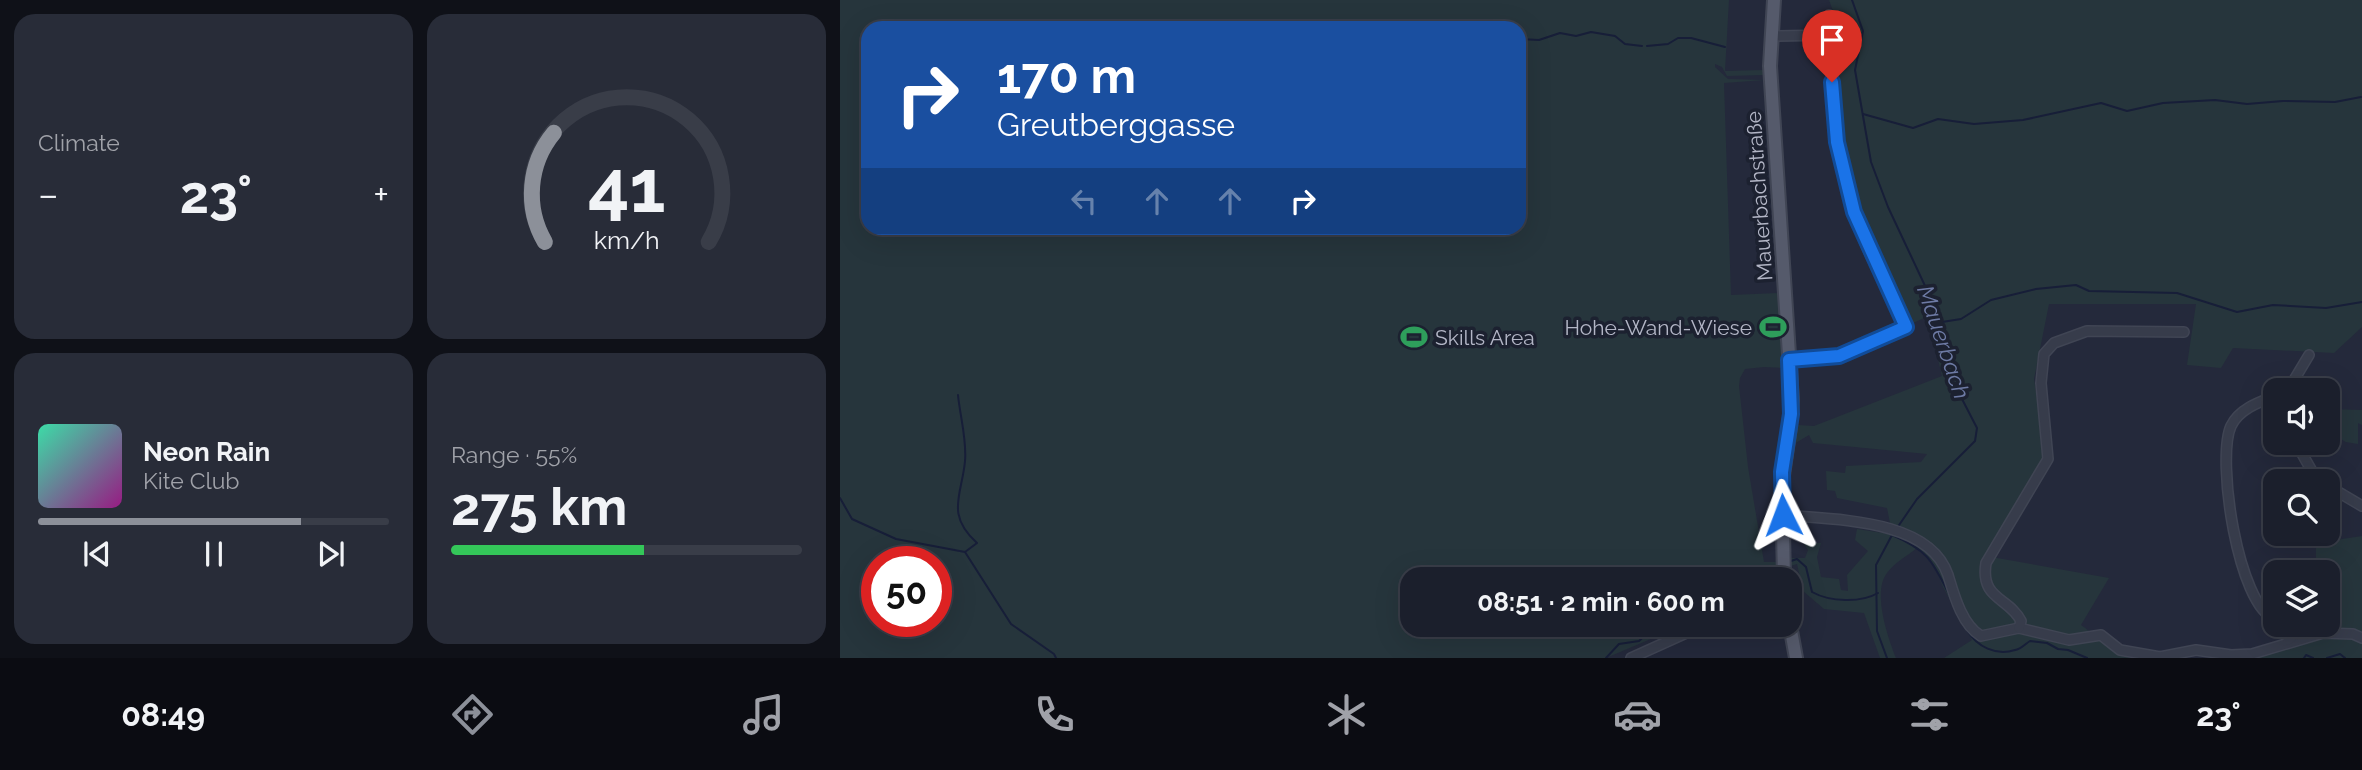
<!DOCTYPE html>
<meta charset="utf-8">
<style>
:root{--surface:#1b1f2c;--page:#282c38;--text:#f1f3f6;--muted:#a0a2a9;--line:#393d48;--accent:#8c9099}
body{margin:0;font-family:Raleway,sans-serif;background:var(--page);color:var(--text);height:100vh;display:flex;flex-direction:column;font-size:26px;white-space:nowrap}
*{box-sizing:border-box;margin:0}
p{font-size:23px;color:var(--muted)}
.icon{flex:none;width:38px;height:38px;fill:none;stroke:currentColor;stroke-width:2;stroke-linecap:round;stroke-linejoin:round}
.map{position:relative;flex:1;overflow:hidden}
.side{display:flex;flex-direction:column;gap:14px;padding:14px;background:#0f1118;width:840px}
.side>*{flex:none}
.top-card{position:absolute;left:21px;top:21px;width:665px;height:214px;border-radius:21px;box-shadow:0 7px 28px #0002,0 0 0 2px var(--line);background:#1a4fa0;color:#fff;overflow:hidden}
.buttons{position:absolute;left:1423px;top:378px;display:grid;gap:14px}
.buttons a{display:grid;place-items:center;width:77px;height:77px;border-radius:14px;background:var(--surface);box-shadow:0 7px 28px #0002,0 0 0 2px var(--line);font-size:35px}
.speed{position:absolute;left:21px;top:546px;display:flex;gap:14px;font-size:35px;font-weight:700;text-align:center}
.speed>*{display:grid;place-content:center;width:91px;height:91px;border-radius:50%;background:var(--surface);box-shadow:0 7px 28px #0002,0 0 0 2px var(--line);line-height:1}
.speed .limit{border:10px solid #d22;background:#fff;color:#111}
.pin{position:absolute;display:grid;place-items:center;width:60px;height:60px;color:#fff;margin:-72px -30px;border-radius:50% 50% 50% 0;rotate:-45deg;box-shadow:0 0 7px #0007}
.pin .icon{rotate:45deg}
.me{position:absolute;width:77px;margin:-38px;rotate:357deg;stroke-linejoin:round;filter:drop-shadow(0 0 5px #0008)}
.turn{display:flex;align-items:center;gap:24px;height:147px;padding:0 21px;font-size:32px}
.turn .icon{width:91px;height:91px;stroke-width:2.5}
.turn b{display:block;font-size:49px;line-height:60px}
.lanes{display:flex;align-items:center;height:66px;padding:0 21px;background:#0003;justify-content:center;gap:35px;direction:ltr}
.lanes .off{opacity:.35}
.big{font-size:52px;font-weight:700;line-height:1.1}
.side .card{flex:1;display:flex;flex-direction:column;justify-content:center;gap:10px;min-width:0;padding:0 24px;border-radius:21px;background:var(--page)}
.side .dial{align-items:center;gap:0}
.dial svg{height:182px;overflow:visible;fill:none;stroke:var(--line);stroke-width:7;stroke-linecap:round;text-anchor:middle}
.dial text{fill:var(--text);stroke:none}
.song{display:flex;align-items:center;gap:21px}
.cover{width:84px;height:84px;border-radius:10px;background:linear-gradient(135deg,hsl(160 70% 55%),hsl(310 70% 35%))}
.played{height:7px;border-radius:4px;background:linear-gradient(90deg,var(--accent) 75%,var(--line) 75%)}
.keys{display:flex;justify-content:space-around;direction:ltr}
.heat{display:flex;justify-content:space-between;align-items:center;font-size:38px;direction:ltr}
.charge{height:10px;border-radius:5px;background:linear-gradient(90deg,#34c759 55%,var(--line) 0)}
.side .tiles{flex:1;display:grid;gap:14px;grid-template-columns:repeat(2,1fr)}
.trip{position:absolute;left:560px;top:567px;width:402px;height:70px;border-radius:21px;background:var(--surface);box-shadow:0 7px 28px #0002,0 0 0 2px var(--line);font-weight:700;line-height:70px;text-align:center}
.tab-bar{display:flex;height:112px;justify-content:space-around;align-items:center;background:#0b0c12;color:var(--muted)}
.tab-bar .icon{width:49px;height:49px}
.tab-bar .active{color:var(--accent)}
.tab-bar b{font-size:32px;color:var(--text)}
main{display:flex;flex:1;min-height:0}
.map>svg:first-child{display:block}
</style>
<main>
<section class="side">
<div class="tiles">
<div class="card"><p>Climate</p>
<div class="heat"><a>−</a><b class="big">23°</b><a>+</a></div>
</div>
<div class="card dial"><svg viewBox="0 0 100 80">
<path d="M14 69A42 42 0 1 1 86 69"/>
<path d="M14 69A42 42 0 0 1 18 21" stroke="#8c9099"/>
<text x="50" y="56" font-size="32" font-weight="700">41</text>
<text x="50" y="72" font-size="11">km/h</text>
</svg></div>
<div class="card">
<div class="song"><i class="cover"></i><div><b>Neon Rain</b><p>Kite Club</p></div></div>
<div class="played"></div>
<div class="keys"><svg class="icon" aria-label="previous" viewBox="0 0 24 24"><path d="M18 5L8 12l10 7zM5 5v14"/></svg><svg class="icon" aria-label="pause" viewBox="0 0 24 24"><path d="M8 5v14M16 5v14"/></svg><svg class="icon" aria-label="next" viewBox="0 0 24 24"><path d="M6 5l10 7-10 7zM19 5v14"/></svg></div>
</div>
<div class="card"><p>Range · 55%</p><b class="big">275 km</b><div class="charge"></div></div>
</div>
</section>
<div class="map">
<svg width="1522" height="658" viewBox="0 0 1522 658">
<rect width="100%" height="100%" fill="#24293b"/>
<g fill="#26353c" fill-rule="evenodd">
<path d="M0,0H889L885,71L923,70L924,75L887,76L882,67L875,64V67L888,79L925,80L884,83L891,295L938,293L943,368L924,367L905,369L900,378L899,386L908,467L924,562H937V570L918,579H572V625H836L820,635L766,658H0ZM28,28H679V228H28ZM37,562H96V621H37Z"/>
<path d="M989,0H1522V327L1494,353L1393,348L1381,368L1347,365L1356,304H1209L1194,379L1206,458L1146,556L1269,578L1241,625L1283,656L1297,658H1104L1132,640L1103,587L1094,565L1077,548C1067,556 1054,563 1047,573C1032,592 1048,638 1056,658H1040L1024,613L984,609L963,591L957,564L947,567V558H965L968,550L960,538L963,536L974,543H981L977,557L981,577L999,579L1001,590L1008,591L1007,575L1028,551L1015,540L1017,529L1056,535L1060,528L1050,523L1047,508L997,498L995,491L987,490L986,471L1005,473L1006,466L1081,462L1087,454L973,443L969,435L954,444L955,431L958,425L974,426L1102,376L1089,322L1086,317L1069,325L1065,320C1052,290 1006,209 1013,181C989,134 994,63 993,11Z"/>
<polygon points="1488,409 1522,410 1522,425 1518,423 1518,444 1506,442 1488,432"/>
<polygon points="1522,536 1522,658 1376,658 1432,654 1475,625 1488,625 1488,572 1476,572 1476,543"/>
</g>
<g fill="none" stroke-linecap="round" stroke-linejoin="round">
<g stroke="#171e38" stroke-width="2">
<polyline points="1012,0 1023,31 1015,70 1031,162 1048,207 1102,322 1122,399 1137,428 1135,441 1077,499 1057,528"/>
<polyline points="679,39 699,40 720,33 736,36 751,32 775,36 785,44 802,46"/>
<polyline points="807,46 828,44 838,38 851,38 885,47"/>
<polyline points="1023,114 1073,128 1098,119 1134,124 1183,120 1261,103 1287,111 1323,103 1375,100 1407,104 1443,101 1495,102 1521,97"/>
<polyline points="1102,322 1121,319 1151,300 1196,289 1236,285 1249,291 1337,293 1397,312 1433,305 1486,308 1522,302"/>
<path d="M118,395C120,416 127,440 125,461C122,495 105,514 137,543L125,552L171,624L214,654L216,658"/>
<polyline points="0,498 12,519 56,539 125,552"/>
<path d="M1052,535C1092,552 1093,564 1112,600"/>
<path d="M948,562L957,559L966,567L972,592C990,602 1021,603 1038,593"/>
<polyline points="921,579 939,565"/>
<path d="M1127,630C1137,647 1156,656 1175,650C1181,649 1185,644 1190,641L1207,643L1218,649L1228,650L1247,658"/>
<polyline points="766,658 779,644 799,641 811,630 823,625"/>
<polyline points="1047,658 1037,631 1036,565 1052,535"/>
<polyline points="1464,658 1466,655 1473,658"/>
<polyline points="1487,658 1500,654 1505,658"/>
</g>
<g stroke="#404554" stroke-width="12">
<g id="minor">
<polyline points="989,15 991,35"/>
<path d="M931,36L991,35C992,96 996,151 1013,210C1025,250 1048,289 1066,327L999,356L949,360"/>
<polyline points="1445,390 1451,385 1469,355"/>
<path d="M1435,396C1419,402 1399,409 1391,426C1376,459 1398,606 1435,619"/>
<polyline points="1456,443 1473,473 1482,481"/>
<polyline points="1488,486 1522,506"/>
<path d="M943,515C993,520 1089,518 1108,575C1114,595 1122,625 1141,636L1179,628L1229,640L1261,635L1280,650L1320,657L1356,650L1391,655L1412,654L1483,633L1513,634L1522,638"/>
<path d="M1179,628L1181,621C1169,597 1140,600 1146,563L1208,459L1201,383L1204,354L1214,343L1247,331L1344,332"/>
<polyline points="1448,640 1469,625"/>
<polyline points="791,658 864,625"/>
</g>
</g>
<g stroke="#404554" stroke-width="16">
<g id="major">
<polyline points="934,0 930,66 952,400 950,427 942,482 944,579"/>
<polyline points="950,625 956,658"/>
</g>
</g>
<use href="#minor" stroke="#373c4b" stroke-width="9"/>
<use href="#major" stroke="#555a6b" stroke-width="12"/>
</g>
<g fill="none" stroke-linecap="round" stroke-linejoin="round">
<g stroke="#114b97" stroke-width="18">
<polyline id="route" points="943,515 942,472 951,414 949,360 999,356 1066,327 1014,212 997,142 992,82"/>
</g>
<use href="#route" stroke="#1a73e8" stroke-width="12"/>
</g>
<defs>
<g id="stadium-bare" transform="scale(2.1)"><path d="M0-5a6.5 5 0 1 0 0 10a6.5 5 0 1 0 0-10ZM-3.5-1.8h7v3.6h-7Z" fill="#2e9e5b" stroke="#1c2130" stroke-width="2.5" paint-order="stroke"/></g>
</defs>
<g fill-rule="evenodd">
<use href="#stadium-bare" x="933" y="327"/>
<use href="#stadium-bare" x="574" y="337"/>
</g>
<g text-anchor="middle" dominant-baseline="central" stroke-width="7" stroke-linejoin="round" paint-order="stroke">
<g font-size="21" fill="#b3b6c6" stroke="#1c2130">
<text transform="translate(919 196) rotate(-94)">Mauerbachstraße</text>
</g>
<g font-size="21" fill="#b3b6c6" stroke="#1c2130" text-anchor="end">
<text x="912" y="327">Hohe-Wand-Wiese</text>
<text x="595" y="337" text-anchor="start">Skills Area</text>
</g>
<g font-size="23" font-style="italic" fill="#6d7aa4" stroke="#1c2130">
<text transform="translate(1104 342) rotate(71)">Mauerbach</text>
</g>
</g>
</svg>
<div class="buttons">
<a><svg class="icon" aria-label="sound" viewBox="0 0 24 24"><path d="M4 9h4l5-4v14l-5-4H4zM17 9q2 3 0 6"/></svg></a>
<a><svg class="icon" aria-label="search" viewBox="0 0 24 24"><circle cx="10" cy="10" r="6"/><path d="M15 15l6 6"/></svg></a>
<a><svg class="icon" aria-label="layers" viewBox="0 0 24 24"><path d="M12 4l9 5-9 5-9-5zM3 14l9 5 9-5"/></svg></a>
</div>
<div class="speed"><div class="limit">50</div></div>
<div class="pin" style="left:992px;top:82px;background:#d93025"><svg class="icon" aria-label="arrive" viewBox="0 0 24 24"><path d="M6 21V4h12l-3 4 3 4H6"/></svg></div>
<svg class="me" style="left:943px;top:515px" viewBox="-20 -20 40 40"><path d="M0-17L14 15 0 8-14 15z" fill="#1a73e8" stroke="#fff" stroke-width="4"/></svg>
<div class="trip">08:51 · 2 min · 600 m</div>
<div class="top-card">
<div class="turn"><svg class="icon" aria-label="right" viewBox="0 0 24 24"><path d="M7 20v-9h11M14 6l5 5-5 5"/></svg><div><b>170 m</b>Greutberggasse</div></div>
<div class="lanes"><svg class="icon off" aria-label="left" viewBox="0 0 24 24"><path d="M17 20v-9H6M10 6l-5 5 5 5"/></svg><svg class="icon off" aria-label="ahead" viewBox="0 0 24 24"><path d="M12 20V5M6 11l6-6 6 6"/></svg><svg class="icon off" aria-label="ahead" viewBox="0 0 24 24"><path d="M12 20V5M6 11l6-6 6 6"/></svg><svg class="icon" aria-label="right" viewBox="0 0 24 24"><path d="M7 20v-9h11M14 6l5 5-5 5"/></svg></div>
</div>
</div>
</main>
<nav class="tab-bar">
<b>08:49</b>
<svg class="icon active" aria-label="directions" viewBox="0 0 24 24"><path d="M12 3l9 9-9 9-9-9zM9 14v-3h6M13 9l2 2-2 2"/></svg>
<svg class="icon" aria-label="music" viewBox="0 0 24 24"><path d="M9 18V5l10-2v13"/><circle cx="6" cy="18" r="3"/><circle cx="16" cy="16" r="3"/></svg>
<svg class="icon" aria-label="phone" viewBox="0 0 24 24"><path d="M5 4h4l2 5-3 2q2 4 5 5l2-3 5 2v4C11 20 4 13 5 4z"/></svg>
<svg class="icon" aria-label="climate" viewBox="0 0 24 24"><path d="M12 3v18M4 7l16 10M4 17L20 7"/></svg>
<svg class="icon" aria-label="car" viewBox="0 0 24 24"><path d="M5 17H2v-5l4-1 3-4h7l3 4 3 1v5h-3M9 17h6M6 11h13"/><circle cx="7" cy="17" r="2"/><circle cx="17" cy="17" r="2"/></svg>
<svg class="icon" aria-label="filters" viewBox="0 0 24 24"><path d="M4 7h16M4 17h16"/><circle cx="9" cy="7" r="2"/><circle cx="15" cy="17" r="2"/></svg>
<b>23°</b>
</nav>
